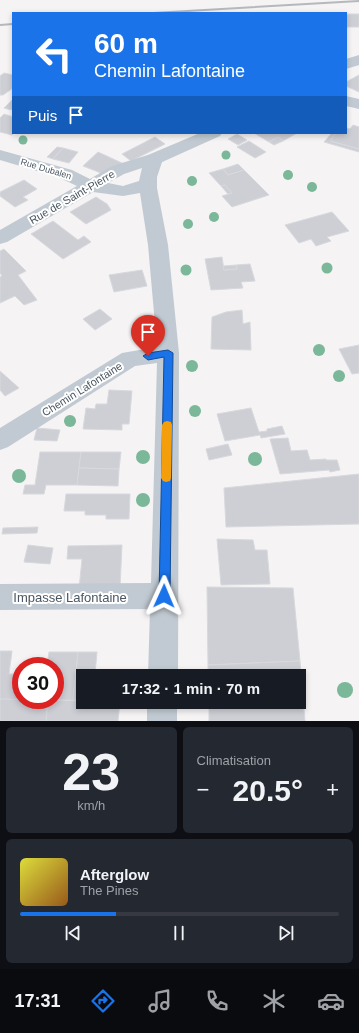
<!DOCTYPE html>
<html lang="fr">
<meta charset="utf-8">
<style>
:root{--surface:#171b24;--page:#242831;--text:#f1f3f6;--muted:#9ea1a6;--line:#363941;--accent:#1a73e8}
body{margin:0;font-family:Arial,sans-serif;background:var(--page);color:var(--text);height:100vh;display:flex;flex-direction:column;font-size:15px;white-space:nowrap}
*{box-sizing:border-box;margin:0}
p{font-size:13px;color:var(--muted)}
.icon{flex:none;width:22px;height:22px;fill:none;stroke:currentColor;stroke-width:2;stroke-linecap:round;stroke-linejoin:round}
.map{position:relative;height:721px;overflow:hidden}
.side{display:flex;flex-direction:column;gap:6px;padding:6px;background:#0d0f14;flex:1}
.side>*{flex:none}
.banner{position:absolute;left:12px;top:12px;width:335px;height:122px;border-radius:0px;box-shadow:0 2px 6px #0003;background:#1a73e8;color:#fff;overflow:hidden}
.speed{position:absolute;left:12px;top:657px;display:flex;gap:8px;font-size:20px;font-weight:700;text-align:center}
.speed>*{display:grid;place-content:center;width:52px;height:52px;border-radius:50%;background:var(--surface);box-shadow:0 2px 6px #0003;line-height:1}
.speed .limit{border:6px solid #d22;background:#fff;color:#111}
.pin{position:absolute;display:grid;place-items:center;width:34px;height:34px;color:#fff;margin:-41px -17px;border-radius:50% 50% 50% 0;rotate:-45deg;box-shadow:0 0 4px #0007}
.pin .icon{rotate:45deg}
.me{position:absolute;width:44px;margin:-22px;rotate:1deg;stroke-linejoin:round;filter:drop-shadow(0 0 3px #0008)}
.turn{display:flex;align-items:center;gap:14px;height:84px;padding:0 16px;font-size:18px}
.turn .icon{width:52px;height:52px;stroke-width:2.5}
.turn b{display:block;font-size:28px;line-height:34px}
.then{display:flex;align-items:center;height:38px;padding:0 16px;background:#0003;gap:8px;font-size:15px}
.big{font-size:30px;font-weight:600;line-height:1.1}
.side .widget{flex:1;display:flex;flex-direction:column;justify-content:center;gap:6px;min-width:0;padding:0 14px;border-radius:6px;background:var(--page)}
.side .dial{align-items:center;gap:0}
.dial b{font-size:52px;line-height:1}
.song{display:flex;align-items:center;gap:12px}
.cover{width:48px;height:48px;border-radius:6px;background:linear-gradient(135deg,hsl(60 70% 55%),hsl(30 70% 35%))}
.played{height:4px;border-radius:2px;background:linear-gradient(90deg,var(--accent) 30%,var(--line) 30%)}
.keys{display:flex;justify-content:space-around;direction:ltr}
.heat{display:flex;justify-content:space-between;align-items:center;font-size:22px;direction:ltr}
.side .tiles{flex:1;display:grid;gap:6px;grid-template-columns:1fr 1fr}
.widget:last-child{grid-column:span 2}
.trip{position:absolute;left:76px;top:669px;width:230px;height:40px;border-radius:0px;background:var(--surface);box-shadow:0 2px 6px #0003;font-weight:600;line-height:40px;text-align:center}
.tab-bar{display:flex;height:64px;justify-content:space-around;align-items:center;background:#090b0e;color:var(--muted)}
.tab-bar .icon{width:28px;height:28px}
.tab-bar .current{color:var(--accent)}
.tab-bar b{font-size:18px;color:var(--text)}
.map>svg:first-child{display:block}
</style>
<div class="map">
<svg width="359" height="721" viewBox="0 0 359 721">
<rect width="100%" height="100%" fill="#f5f3f3"/>
<g fill="#cdcfd5" stroke="#d7d9de">
<rect x="346" y="14" width="13" height="13"/>
<polygon points="4,73 13,75 13,88 3,95 0,95 0,76"/>
<polygon points="359,75 359,92 346,86 346,82"/>
<polygon points="13,99 13,108 11,110 4,108"/>
<polygon points="4,114 13,117 13,133 14,133 12,135 0,132 0,118"/>
<polygon points="353,125 359,127 359,149 330,141 336,133 346,133 346,128 350,129"/>
<polygon points="254,133 297,133 283,141 278,137 269,142"/>
<polygon points="330,133 336,133 330,141 359,149 359,152 324,142 331,134"/>
<polygon points="237,134 247,140 238,145 228,139"/>
<polygon points="155,137 165,144 131,161 122,154"/>
<polygon points="278,137 283,141 274,145 269,142"/>
<polygon points="249,141 266,152 255,158 237,147"/>
<polygon points="57,147 63,148 53,159 47,157"/>
<polygon points="63,148 78,152 69,163 53,159"/>
<polygon points="98,152 124,164 101,173 83,166"/>
<polygon points="238,164 244,170 228,175 223,169"/>
<polygon points="223,169 228,175 244,170 269,195 232,207 222,196 232,193 225,185 221,186 209,173"/>
<polygon points="24,180 37,189 23,197 28,200 15,207 0,196 0,192"/>
<polygon points="225,185 232,193 228,194 221,186"/>
<polygon points="96,197 107,204 111,210 86,224 70,212"/>
<polygon points="332,212 349,231 327,237 331,241 316,246 311,239 299,243 285,225"/>
<polygon points="53,221 78,240 84,236 91,242 63,259 31,234"/>
<polygon points="4,249 26,271 18,275 37,300 24,305 15,296 0,303 0,277 2,276 0,273 0,251"/>
<polygon points="222,257 224,270 237,269 236,265 250,264 255,281 241,282 243,288 211,290 205,259"/>
<polygon points="236,265 237,269 224,270 223,266"/>
<polygon points="142,270 147,286 114,292 109,275"/>
<polygon points="100,309 112,319 95,330 83,319"/>
<polygon points="242,310 243,324 250,322 251,350 211,349 212,317 226,312"/>
<polygon points="359,345 359,373 352,374 339,349"/>
<polygon points="0,371 19,388 5,396 0,390"/>
<polygon points="109,390 132,391 129,424 122,424 122,430 83,429 86,408 95,409 96,404 107,404"/>
<polygon points="251,408 259,432 267,431 267,429 282,426 285,434 261,438 260,435 225,441 217,414"/>
<polygon points="37,428 60,430 57,441 34,440"/>
<polygon points="288,438 291,451 307,450 310,460 326,459 326,460 337,460 340,470 330,472 329,470 280,474 270,439"/>
<polygon points="228,444 232,455 209,460 206,449"/>
<polygon points="40,452 81,452 77,485 46,485 44,494 23,494 25,485 35,485"/>
<polygon points="81,452 121,452 119,469 79,468"/>
<polygon points="79,468 119,469 118,486 77,485"/>
<polygon points="359,474 359,524 226,527 224,488"/>
<polygon points="66,494 130,494 129,519 106,519 106,515 85,515 85,511 64,511"/>
<polygon points="38,527 37,533 2,534 3,528"/>
<polygon points="217,539 253,540 255,550 267,550 270,584 221,585"/>
<polygon points="28,545 53,548 50,564 24,562"/>
<polygon points="122,545 120,588 79,589 82,559 67,559 68,546"/>
<polygon points="207,587 293,588 300,661 208,665"/>
<polygon points="0,651 12,651 9,674 21,674 21,700 0,699"/>
<polygon points="49,652 78,652 73,700 37,700 55,700 55,666 47,666"/>
<polygon points="78,652 97,652 95,674 121,675 121,676 83,676 83,700 73,700"/>
<polygon points="300,661 305,721 209,721 209,702 299,702 299,676 208,676 208,665"/>
<polygon points="0,699 48,700 46,721 0,721"/>
<polygon points="48,700 120,702 118,721 46,721"/>
</g>
<g fill="none" stroke-linecap="round" stroke-linejoin="round">
<g fill="#c1cad2" fill-rule="evenodd">
<path d="M0,150L72,170L90,179L112,166L148,155L154,154L160,155L163,159L157,177V188L168,245L179,353L178,676H148L150,609L0,610V584L151,583L157,363L135,366L8,447L0,450V428L122,353L157,347L148,245L140,193L123,196L93,192L7,242L0,244V230L77,186L60,178L0,160ZM142,168L139,181L123,186L108,183L124,174Z"/>
<rect x="147" y="702" width="30" height="19"/>
</g>
<g fill="#c1cad2" fill-rule="evenodd">
<polygon points="359,55 359,65 346,69 346,59"/>
<polygon points="346,96 359,99 359,109 346,106"/>
<polygon points="200,133 222,133 220,136 160,163 154,164 148,163 145,159 148,155"/>
</g>
<g stroke="#b5b8bd" stroke-width="2">
<polyline points="153,13 359,1"/>
<polyline points="0,25 13,24"/>
</g>
</g>
<g fill="#7bb799">
<circle cx="23" cy="140" r="4.5"/>
<circle cx="226" cy="155" r="4.5"/>
<circle cx="288" cy="175" r="5"/>
<circle cx="192" cy="181" r="5"/>
<circle cx="312" cy="187" r="5"/>
<circle cx="214" cy="217" r="5"/>
<circle cx="188" cy="224" r="5"/>
<circle cx="327" cy="268" r="5.5"/>
<circle cx="186" cy="270" r="5.5"/>
<circle cx="319" cy="350" r="6"/>
<circle cx="192" cy="366" r="6"/>
<circle cx="339" cy="376" r="6"/>
<circle cx="195" cy="411" r="6"/>
<circle cx="70" cy="421" r="6"/>
<circle cx="143" cy="457" r="7"/>
<circle cx="255" cy="459" r="7"/>
<circle cx="19" cy="476" r="7"/>
<circle cx="143" cy="500" r="7"/>
<circle cx="345" cy="690" r="8"/>
</g>
<polygon fill="#1a73e8" stroke="#114b97" points="168,350 173,353 170,596 168,600 164,602 160,600 159,596 164,357 148,360 143,356 148,353"/>
<polygon fill="#f59e0b" points="167,421 171,422 172,425 171,478 170,481 166,482 163,481 161,478 162,425 164,422"/>
<g text-anchor="middle" dominant-baseline="central" stroke-width="4" stroke-linejoin="round" paint-order="stroke">
<g font-size="9" fill="#4a5661" stroke="#fff">
<text transform="translate(46 169) rotate(17)">Rue Dubalen</text>
</g>
<g font-size="11" fill="#4a5661" stroke="#fff">
<text transform="translate(72 197) rotate(-30)">Rue de Saint-Pierre</text>
<text transform="translate(82 389) rotate(-32)">Chemin Lafontaine</text>
</g>
<g font-size="13" fill="#4a5661" stroke="#fff">
<text x="70" y="597">Impasse Lafontaine</text>
</g>
</g>
</svg>
<div class="speed"><div class="limit">30</div></div>
<div class="pin" style="left:148px;top:356px;background:#d93025"><svg class="icon" aria-label="arrive" viewBox="0 0 24 24"><path d="M6 21V4h12l-3 4 3 4H6"/></svg></div>
<svg class="me" style="left:164px;top:596px" viewBox="-20 -20 40 40"><path d="M0-17L14 15 0 8-14 15z" fill="#1a73e8" stroke="#fff" stroke-width="4"/></svg>
<div class="trip">17:32 · 1 min · 70 m</div>
<div class="banner">
<div class="turn"><svg class="icon" aria-label="left" viewBox="0 0 24 24"><path d="M17 20v-9H6M10 6l-5 5 5 5"/></svg><div><b>60 m</b>Chemin Lafontaine</div></div>
<div class="then">Puis<svg class="icon" aria-label="arrive" viewBox="0 0 24 24"><path d="M6 21V4h12l-3 4 3 4H6"/></svg></div>
</div>
</div>
<section class="side">
<div class="tiles">
<div class="widget dial"><b>23</b><p>km/h</p></div>
<div class="widget"><p>Climatisation</p>
<div class="heat"><a>−</a><b class="big">20.5°</b><a>+</a></div>
</div>
<div class="widget">
<div class="song"><i class="cover"></i><div><b>Afterglow</b><p>The Pines</p></div></div>
<div class="played"></div>
<div class="keys"><svg class="icon" aria-label="previous" viewBox="0 0 24 24"><path d="M18 5L8 12l10 7zM5 5v14"/></svg><svg class="icon" aria-label="pause" viewBox="0 0 24 24"><path d="M8 5v14M16 5v14"/></svg><svg class="icon" aria-label="next" viewBox="0 0 24 24"><path d="M6 5l10 7-10 7zM19 5v14"/></svg></div>
</div>
</div>
</section>
<nav class="tab-bar">
<b>17:31</b>
<svg class="icon current" aria-label="directions" viewBox="0 0 24 24"><path d="M12 3l9 9-9 9-9-9zM9 14v-3h6M13 9l2 2-2 2"/></svg>
<svg class="icon" aria-label="music" viewBox="0 0 24 24"><path d="M9 18V5l10-2v13"/><circle cx="6" cy="18" r="3"/><circle cx="16" cy="16" r="3"/></svg>
<svg class="icon" aria-label="phone" viewBox="0 0 24 24"><path d="M5 4h4l2 5-3 2q2 4 5 5l2-3 5 2v4C11 20 4 13 5 4z"/></svg>
<svg class="icon" aria-label="climate" viewBox="0 0 24 24"><path d="M12 3v18M4 7l16 10M4 17L20 7"/></svg>
<svg class="icon" aria-label="car" viewBox="0 0 24 24"><path d="M5 17H2v-5l4-1 3-4h7l3 4 3 1v5h-3M9 17h6M6 11h13"/><circle cx="7" cy="17" r="2"/><circle cx="17" cy="17" r="2"/></svg>
</nav>
